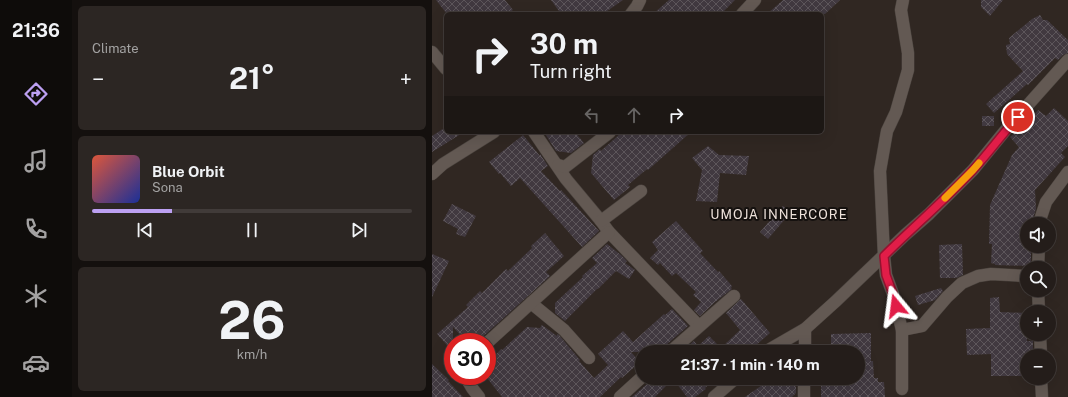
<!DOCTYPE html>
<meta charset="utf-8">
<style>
:root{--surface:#241d1a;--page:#2c2623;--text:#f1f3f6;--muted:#a3a2a2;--line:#413b39;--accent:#bca0f2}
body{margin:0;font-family:"Public Sans",sans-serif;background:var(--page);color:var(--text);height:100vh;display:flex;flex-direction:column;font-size:15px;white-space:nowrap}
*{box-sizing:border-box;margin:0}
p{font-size:13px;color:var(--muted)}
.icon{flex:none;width:22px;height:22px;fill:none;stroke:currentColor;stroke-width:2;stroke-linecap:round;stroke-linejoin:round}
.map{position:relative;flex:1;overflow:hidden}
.sheet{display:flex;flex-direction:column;gap:6px;padding:6px;background:#14100e;width:360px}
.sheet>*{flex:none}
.guide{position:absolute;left:12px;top:12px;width:380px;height:122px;border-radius:6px;box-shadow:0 4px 16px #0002,0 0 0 1px var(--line);background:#241d1a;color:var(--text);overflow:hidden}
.fabs{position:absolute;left:588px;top:217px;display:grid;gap:8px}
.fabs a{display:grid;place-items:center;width:36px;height:36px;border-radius:50%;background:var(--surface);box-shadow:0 4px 16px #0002,0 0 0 1px var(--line);font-size:20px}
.speed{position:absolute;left:12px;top:333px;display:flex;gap:8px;font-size:20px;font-weight:700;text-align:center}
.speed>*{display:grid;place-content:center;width:52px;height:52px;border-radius:50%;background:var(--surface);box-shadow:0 4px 16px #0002,0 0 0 1px var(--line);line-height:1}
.speed .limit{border:6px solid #d22;background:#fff;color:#111}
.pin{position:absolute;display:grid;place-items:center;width:34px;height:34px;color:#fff;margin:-17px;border:2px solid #fff;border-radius:50%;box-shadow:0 1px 4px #0007}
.me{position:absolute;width:44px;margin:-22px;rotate:344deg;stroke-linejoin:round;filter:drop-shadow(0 0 3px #0008)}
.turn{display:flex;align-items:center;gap:14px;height:84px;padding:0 20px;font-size:18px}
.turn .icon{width:52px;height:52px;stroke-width:2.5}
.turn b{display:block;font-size:28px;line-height:34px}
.lanes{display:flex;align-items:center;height:38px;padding:0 20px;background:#0003;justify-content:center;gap:20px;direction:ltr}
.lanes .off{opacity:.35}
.big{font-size:30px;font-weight:700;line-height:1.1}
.sheet .widget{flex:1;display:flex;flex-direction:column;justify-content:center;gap:6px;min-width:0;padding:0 14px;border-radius:6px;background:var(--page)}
.sheet .dial{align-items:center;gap:0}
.dial b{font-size:52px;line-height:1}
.song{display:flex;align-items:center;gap:12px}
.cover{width:48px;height:48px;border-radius:6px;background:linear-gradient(135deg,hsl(10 70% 55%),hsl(230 70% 35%))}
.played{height:4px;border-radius:2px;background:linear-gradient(90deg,var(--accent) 25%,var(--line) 25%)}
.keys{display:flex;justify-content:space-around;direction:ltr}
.heat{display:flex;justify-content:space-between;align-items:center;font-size:22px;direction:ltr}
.trip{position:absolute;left:203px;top:345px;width:230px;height:40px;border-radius:20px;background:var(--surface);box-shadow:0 4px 16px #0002,0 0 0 1px var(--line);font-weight:700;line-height:40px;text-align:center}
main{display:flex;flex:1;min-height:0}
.dock{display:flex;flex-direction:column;width:72px;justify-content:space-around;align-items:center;background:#0e0c0a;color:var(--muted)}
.dock .icon{width:28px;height:28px}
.dock .active{color:var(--accent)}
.dock b{font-size:18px;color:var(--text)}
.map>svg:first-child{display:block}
</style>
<main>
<nav class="dock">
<b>21:36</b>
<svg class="icon active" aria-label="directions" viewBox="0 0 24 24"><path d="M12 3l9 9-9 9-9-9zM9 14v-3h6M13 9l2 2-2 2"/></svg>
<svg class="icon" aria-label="music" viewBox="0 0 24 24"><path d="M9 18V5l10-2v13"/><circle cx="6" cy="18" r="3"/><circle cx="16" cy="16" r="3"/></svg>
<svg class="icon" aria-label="phone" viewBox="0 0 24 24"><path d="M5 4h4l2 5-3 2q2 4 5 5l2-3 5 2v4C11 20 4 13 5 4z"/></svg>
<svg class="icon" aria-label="climate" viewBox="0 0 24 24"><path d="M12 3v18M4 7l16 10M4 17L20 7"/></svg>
<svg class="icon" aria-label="car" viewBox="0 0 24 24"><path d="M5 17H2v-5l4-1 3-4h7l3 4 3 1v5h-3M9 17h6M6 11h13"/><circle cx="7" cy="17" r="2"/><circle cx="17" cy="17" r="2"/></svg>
</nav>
<section class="sheet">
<div class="widget"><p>Climate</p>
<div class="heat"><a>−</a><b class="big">21°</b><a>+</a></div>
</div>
<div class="widget">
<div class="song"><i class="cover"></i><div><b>Blue Orbit</b><p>Sona</p></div></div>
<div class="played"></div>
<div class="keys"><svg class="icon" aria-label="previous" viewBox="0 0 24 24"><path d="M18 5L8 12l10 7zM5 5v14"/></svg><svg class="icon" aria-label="pause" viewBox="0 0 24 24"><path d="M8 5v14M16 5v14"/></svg><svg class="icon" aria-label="next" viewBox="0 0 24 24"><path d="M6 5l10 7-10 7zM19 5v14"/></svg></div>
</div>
<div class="widget dial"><b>26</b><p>km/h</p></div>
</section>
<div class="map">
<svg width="636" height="397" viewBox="0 0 636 397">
<defs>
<pattern id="building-cross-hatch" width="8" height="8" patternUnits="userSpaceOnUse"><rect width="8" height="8" fill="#413940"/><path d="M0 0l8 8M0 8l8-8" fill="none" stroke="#5d565b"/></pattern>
</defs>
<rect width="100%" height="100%" fill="#302722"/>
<g fill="url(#building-cross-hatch)">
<polygon points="4,0 73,0 81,10 75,14 15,14"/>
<polygon points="119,0 191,0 171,14 129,14"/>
<polygon points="237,0 303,0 289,14 221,14"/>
<polygon points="351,0 408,0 393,14 335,14"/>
<polygon points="549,0 571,0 558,16 549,7"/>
<polygon points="608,15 611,20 615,20 636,40 636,53 631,55 626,60 623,58 596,85 595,84 562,113 554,104 591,71 575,54 574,45 578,44 577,38 600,19"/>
<polygon points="622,108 636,121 636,146 629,153 633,157 603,190 604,209 602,215 602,222 595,222 595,246 599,246 599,266 563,265 563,264 559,263 560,244 557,244 558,205 580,155 587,147 578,137 600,117 606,110 614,116"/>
<rect x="550" y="116" width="12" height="10"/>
<polygon points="14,127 14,132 32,132 0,152 0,136"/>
<polygon points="112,132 143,132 152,143 139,153 124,151"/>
<polygon points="190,132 259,132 216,170 215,169 196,185 198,187 182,200 159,173 161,155 168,149 169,151"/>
<polygon points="91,135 108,156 108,154 116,166 109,171 128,191 129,190 167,231 150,247 88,178 79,186 68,173 67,174 57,162"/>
<polygon points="276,146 287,155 317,156 314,175 288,173 285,202 264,201 270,170 260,158"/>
<polygon points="20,204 44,216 33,237 24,234 26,229 11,221"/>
<polygon points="351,206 359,212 336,239 328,232"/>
<polygon points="244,221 271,251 268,253 286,272 287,271 300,286 299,288 300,289 283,302 268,316 262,310 269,302 261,295 264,292 244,273 240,276 228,263 226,265 218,258 226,250 220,242"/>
<polygon points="113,233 132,256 114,272 118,276 45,342 35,342 21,327 21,352 5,334 36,307 34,305 48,291 50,293 74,269 76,271 100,248 99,246"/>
<polygon points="175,244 189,255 195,261 193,263 203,270 197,279 184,271 166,289 165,289 133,321 123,313 123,303 151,277 150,276 165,263 160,258"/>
<polygon points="530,244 531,275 524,278 508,278 507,245"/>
<polygon points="0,254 17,261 0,297"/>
<polygon points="509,288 511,291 503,300 486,305 483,296"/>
<polygon points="567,297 568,312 595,313 595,341 601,341 601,356 595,356 595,376 559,376 559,354 535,355 534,329 558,328 558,298"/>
<polygon points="309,299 338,333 316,352 249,352 262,341 266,346 277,336 289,348 308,330 294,313"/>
<polygon points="240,309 256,326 233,346 231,352 199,352 208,362 190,378 189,377 168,397 70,397 55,378 55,364 69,349 70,350 95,327 108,328 110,325 125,336 125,334 127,335 148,360 147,361 162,378 176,365 166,354 191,331 201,342 232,314 233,315"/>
<polygon points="439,333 439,361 441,361 442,378 446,378 446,382 452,382 453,397 389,397 389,381 390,381 390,378 426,378 426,352 401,352 401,348 399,348 399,334"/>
<polygon points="0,364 17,380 16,381 31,397 0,397"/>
<polygon points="217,378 284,378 273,388 274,389 263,397 255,397 241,379 223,397 200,397 215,384"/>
<polygon points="340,378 357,378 364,387 364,393 360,397 313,397"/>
</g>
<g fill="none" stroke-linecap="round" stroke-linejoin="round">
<g stroke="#4a433e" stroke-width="13">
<g id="minor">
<polyline points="199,14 205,6 208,0"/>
<polyline points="310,14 323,0"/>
<polyline points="0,52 14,69"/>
<polyline points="102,132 134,179 169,221 177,232 267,326"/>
<polyline points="126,165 133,167 178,132"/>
<polyline points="0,174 11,164 62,132"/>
<polyline points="169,221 209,191"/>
<polyline points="609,224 609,217 614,202 636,172"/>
<polyline points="606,268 607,246"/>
<polyline points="606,290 607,312"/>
<polyline points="99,303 132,330 157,358"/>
<polyline points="470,330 490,326 515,297 530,283 546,276 559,274 595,276"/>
<polyline points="608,334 609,356"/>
<polyline points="55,343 177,232"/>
<polyline points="238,352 302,296"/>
<polyline points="333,352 373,329 404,301 473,235 497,214 541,170 577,126 636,60"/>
<polyline points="373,352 373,329"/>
<polyline points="33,376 40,388 47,397"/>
<polyline points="609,378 610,397"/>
<polyline points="470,389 470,330 461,294 454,275 452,256 448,171 455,131 464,112 476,70 476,53 469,10 471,0"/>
<polyline points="188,397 210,377"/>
<polyline points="282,397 304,378"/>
<polyline points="372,397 372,378"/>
</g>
</g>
<use href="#minor" stroke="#635953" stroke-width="12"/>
</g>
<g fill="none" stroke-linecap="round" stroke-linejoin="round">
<g stroke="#92132f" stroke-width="10">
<path id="route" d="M464,306L461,294L454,275L452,256C481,227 512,201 540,171C556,154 570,134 586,117"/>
</g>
<use href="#route" stroke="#e11d48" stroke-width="7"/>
<polyline stroke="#f59e0b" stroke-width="7" points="513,198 541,170 547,163"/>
</g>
<g text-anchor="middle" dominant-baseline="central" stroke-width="4" stroke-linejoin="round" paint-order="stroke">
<g font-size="13" letter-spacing="1" fill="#ede1da" stroke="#15110f">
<text x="347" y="214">UMOJA INNERCORE</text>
</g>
</g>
</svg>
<div class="fabs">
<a><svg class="icon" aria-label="sound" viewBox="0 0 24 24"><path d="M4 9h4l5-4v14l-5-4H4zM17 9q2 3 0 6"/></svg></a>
<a><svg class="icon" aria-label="search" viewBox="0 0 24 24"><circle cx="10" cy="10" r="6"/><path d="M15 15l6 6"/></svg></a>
<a>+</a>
<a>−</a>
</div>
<div class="speed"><div class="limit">30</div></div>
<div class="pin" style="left:586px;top:117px;background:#d93025"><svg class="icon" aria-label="arrive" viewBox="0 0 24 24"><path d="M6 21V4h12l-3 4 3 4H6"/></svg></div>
<svg class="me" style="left:464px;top:306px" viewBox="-20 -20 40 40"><path d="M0-17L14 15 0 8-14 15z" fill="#e11d48" stroke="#fff" stroke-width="4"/></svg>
<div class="trip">21:37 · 1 min · 140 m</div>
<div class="guide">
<div class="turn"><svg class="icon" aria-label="right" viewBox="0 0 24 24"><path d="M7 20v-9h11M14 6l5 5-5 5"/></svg><div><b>30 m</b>Turn right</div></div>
<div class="lanes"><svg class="icon off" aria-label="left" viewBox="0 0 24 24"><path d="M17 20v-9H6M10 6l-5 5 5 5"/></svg><svg class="icon off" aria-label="ahead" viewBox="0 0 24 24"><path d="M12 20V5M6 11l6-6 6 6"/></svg><svg class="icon" aria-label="right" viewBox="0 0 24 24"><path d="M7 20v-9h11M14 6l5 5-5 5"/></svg></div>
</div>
</div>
</main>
